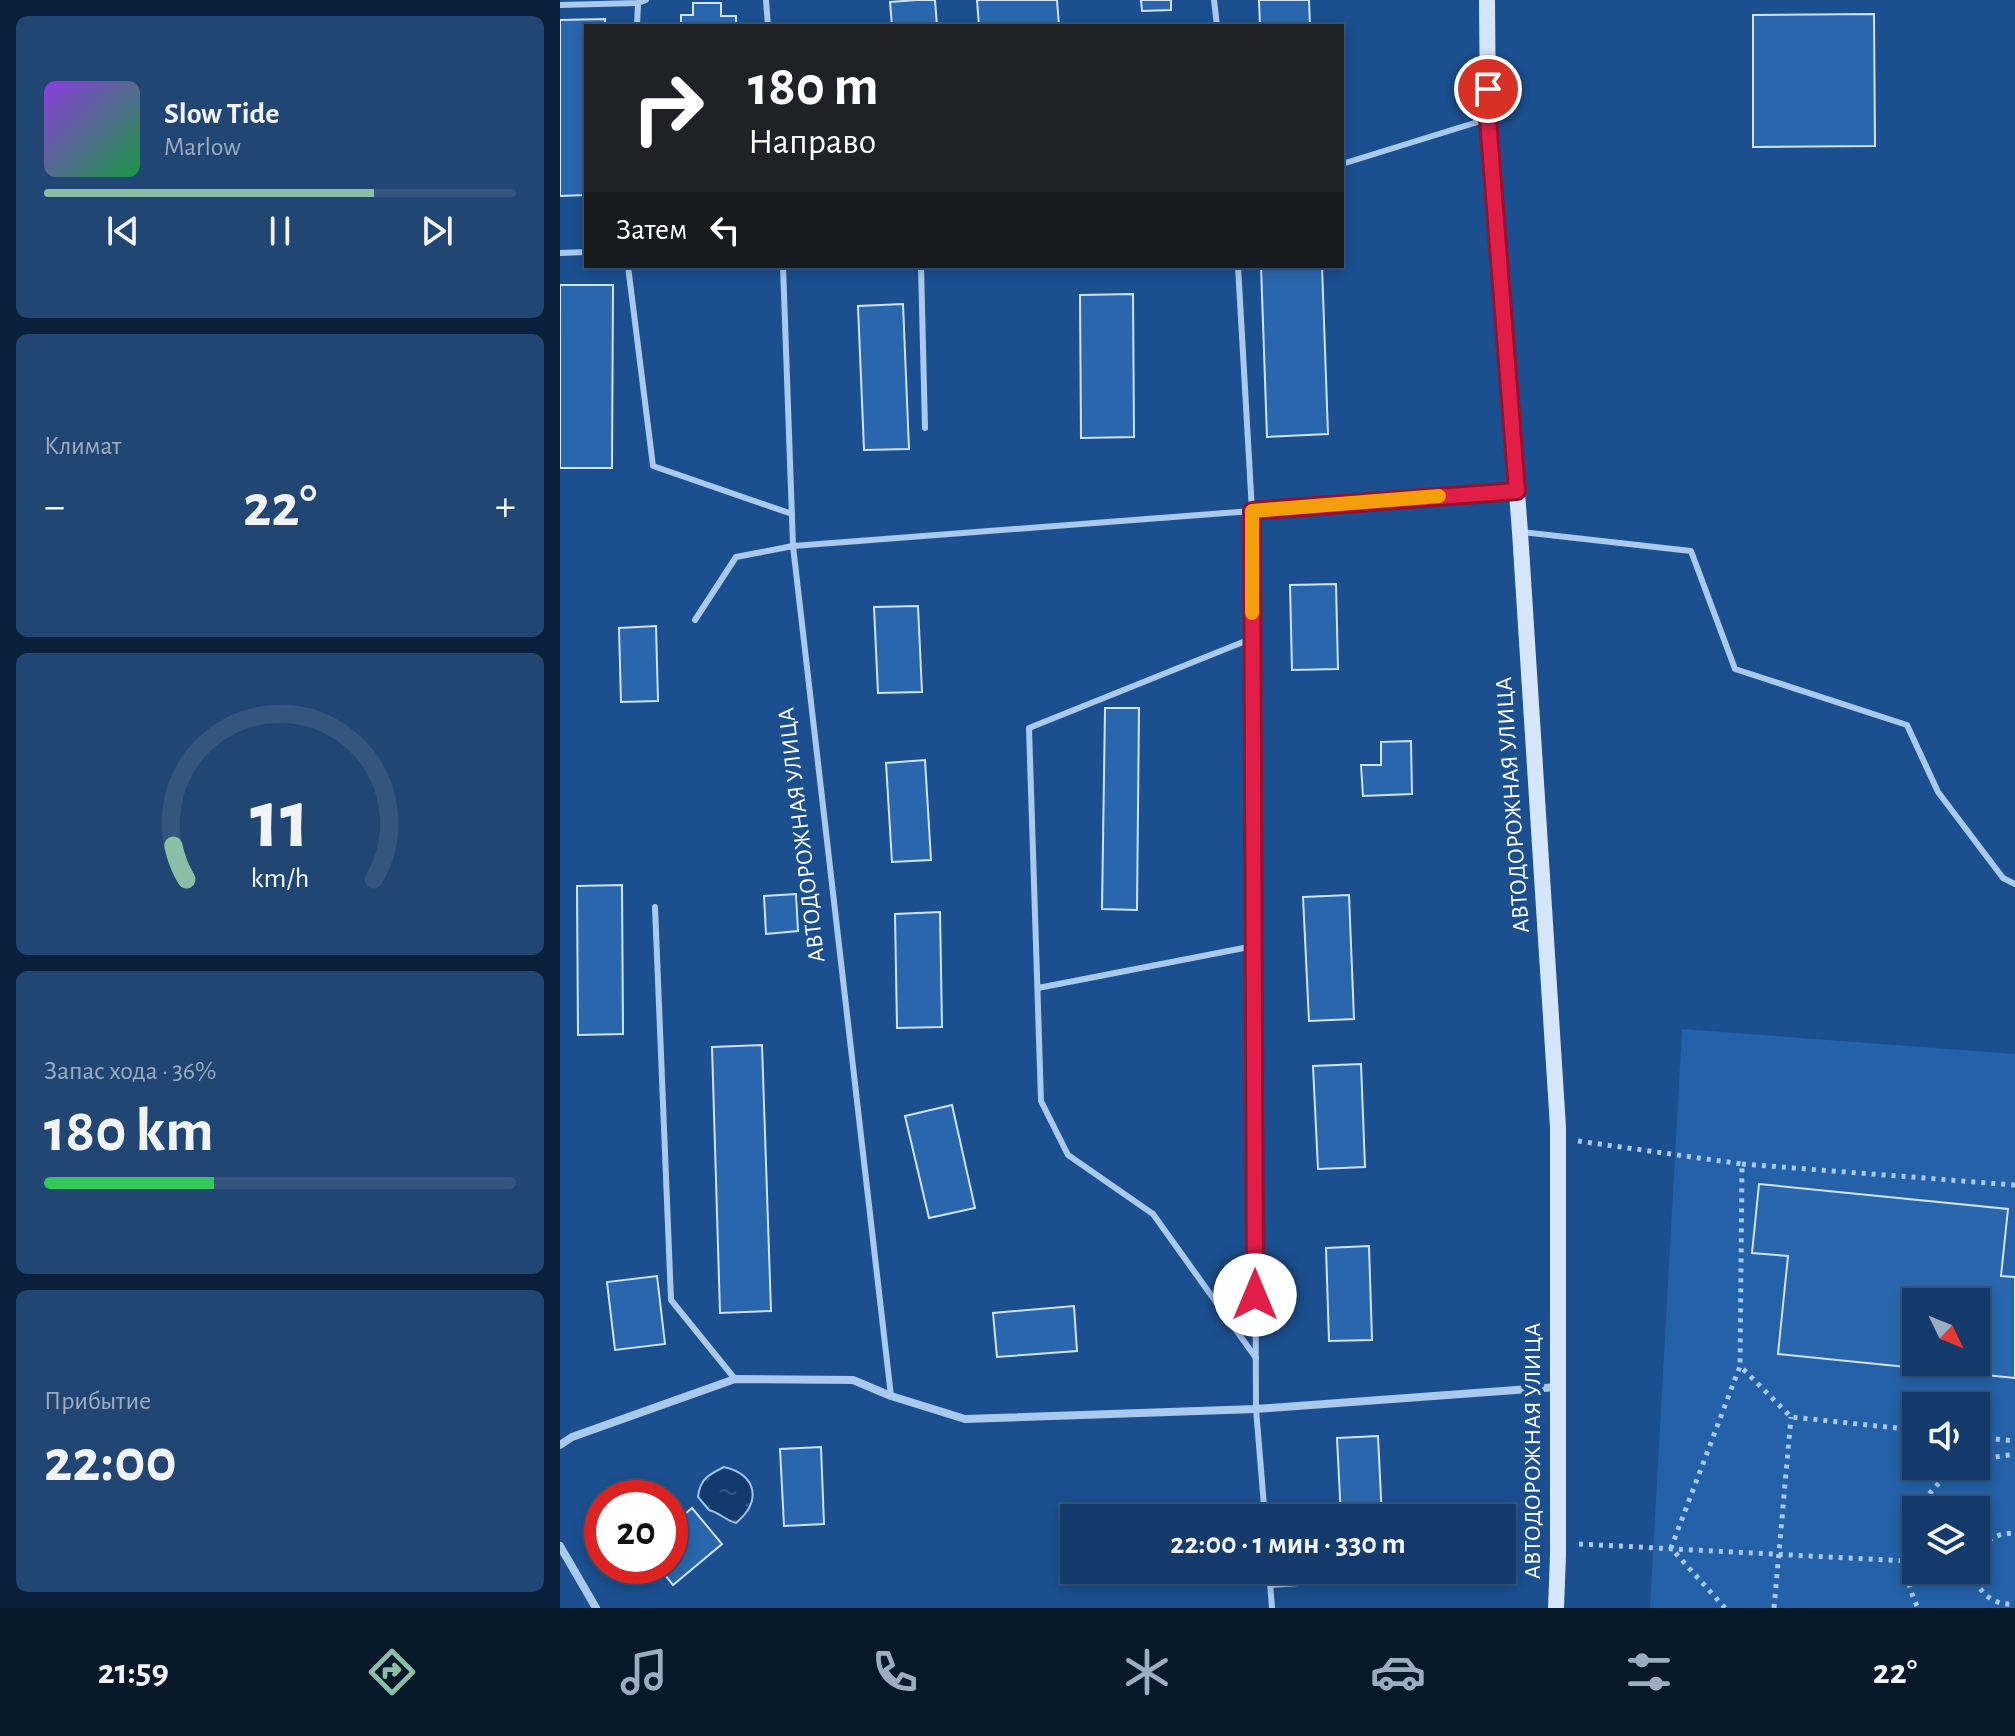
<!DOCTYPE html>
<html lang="ru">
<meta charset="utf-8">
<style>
:root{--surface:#143b6b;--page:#214673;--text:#f1f3f6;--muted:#9dadc1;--line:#33557e;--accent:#8abfa5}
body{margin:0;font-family:"Alegreya Sans",sans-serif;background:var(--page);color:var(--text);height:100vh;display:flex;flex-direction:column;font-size:30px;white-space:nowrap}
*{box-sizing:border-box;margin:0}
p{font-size:26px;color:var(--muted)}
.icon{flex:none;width:44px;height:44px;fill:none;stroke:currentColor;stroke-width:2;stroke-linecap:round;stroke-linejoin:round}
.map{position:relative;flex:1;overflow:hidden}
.panel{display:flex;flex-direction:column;gap:16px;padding:16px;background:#0b203b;width:560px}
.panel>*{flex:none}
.guide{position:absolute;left:24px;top:24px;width:760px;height:244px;border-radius:0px;box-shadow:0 4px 12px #0003,0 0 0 2px var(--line);background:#202124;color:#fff;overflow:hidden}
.needle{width:52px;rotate:133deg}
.buttons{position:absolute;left:1342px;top:1288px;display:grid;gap:16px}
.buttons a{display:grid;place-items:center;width:88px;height:88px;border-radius:0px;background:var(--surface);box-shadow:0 4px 12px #0003,0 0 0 2px var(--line);font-size:40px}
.speed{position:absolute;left:24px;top:1480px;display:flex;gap:16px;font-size:40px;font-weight:700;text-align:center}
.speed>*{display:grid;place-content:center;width:104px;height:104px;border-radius:50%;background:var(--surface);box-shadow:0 4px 12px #0003,0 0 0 2px var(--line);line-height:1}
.speed .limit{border:12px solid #d22;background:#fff;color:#111}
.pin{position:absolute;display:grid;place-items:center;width:68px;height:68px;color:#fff;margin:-34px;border:4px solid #fff;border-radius:50%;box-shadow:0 2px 8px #0007}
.me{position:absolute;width:88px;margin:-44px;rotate:0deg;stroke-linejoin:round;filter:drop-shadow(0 0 6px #0008)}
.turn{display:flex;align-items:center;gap:28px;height:168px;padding:0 32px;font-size:36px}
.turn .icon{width:104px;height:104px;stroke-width:2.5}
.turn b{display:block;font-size:56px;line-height:68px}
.then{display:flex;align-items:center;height:76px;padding:0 32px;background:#0003;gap:16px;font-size:30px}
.big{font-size:60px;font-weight:700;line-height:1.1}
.panel .card{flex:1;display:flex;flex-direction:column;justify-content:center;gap:12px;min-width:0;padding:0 28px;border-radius:12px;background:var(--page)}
.panel .dial{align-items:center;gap:0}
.dial svg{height:208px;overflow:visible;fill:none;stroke:var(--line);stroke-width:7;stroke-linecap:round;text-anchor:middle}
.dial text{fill:var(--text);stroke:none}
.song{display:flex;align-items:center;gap:24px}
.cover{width:96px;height:96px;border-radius:12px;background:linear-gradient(135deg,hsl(270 70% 55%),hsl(140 70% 35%))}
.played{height:8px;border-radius:4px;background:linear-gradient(90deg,var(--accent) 70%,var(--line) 70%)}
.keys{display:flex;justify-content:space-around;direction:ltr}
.heat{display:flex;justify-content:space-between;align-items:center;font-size:44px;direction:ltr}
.charge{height:12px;border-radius:6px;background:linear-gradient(90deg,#34c759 36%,var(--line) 0)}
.trip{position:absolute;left:500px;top:1504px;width:456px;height:80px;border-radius:0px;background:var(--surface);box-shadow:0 4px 12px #0003,0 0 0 2px var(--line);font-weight:700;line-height:80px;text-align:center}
.dock{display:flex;height:128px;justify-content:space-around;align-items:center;background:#08182b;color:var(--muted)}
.dock .icon{width:56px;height:56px}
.dock .on{color:var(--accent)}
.dock b{font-size:36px;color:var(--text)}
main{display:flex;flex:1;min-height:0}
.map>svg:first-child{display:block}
</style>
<main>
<section class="panel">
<div class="card">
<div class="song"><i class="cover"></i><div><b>Slow Tide</b><p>Marlow</p></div></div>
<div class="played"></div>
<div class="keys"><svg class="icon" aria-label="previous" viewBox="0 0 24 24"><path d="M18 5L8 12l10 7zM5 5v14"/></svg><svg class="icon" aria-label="pause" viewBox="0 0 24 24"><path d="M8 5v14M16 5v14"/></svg><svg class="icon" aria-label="next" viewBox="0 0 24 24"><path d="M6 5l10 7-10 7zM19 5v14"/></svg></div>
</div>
<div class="card"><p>Климат</p>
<div class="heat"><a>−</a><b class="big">22°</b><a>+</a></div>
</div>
<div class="card dial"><svg viewBox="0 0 100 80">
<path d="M14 69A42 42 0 1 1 86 69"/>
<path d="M14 69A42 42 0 0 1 9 56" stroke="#8abfa5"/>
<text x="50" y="56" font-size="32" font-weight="700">11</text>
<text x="50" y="72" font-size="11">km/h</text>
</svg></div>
<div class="card"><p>Запас хода · 36%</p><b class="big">180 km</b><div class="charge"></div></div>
<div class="card"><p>Прибытие</p><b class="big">22:00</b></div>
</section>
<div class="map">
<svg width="1455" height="1608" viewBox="0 0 1455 1608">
<defs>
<pattern id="water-ripples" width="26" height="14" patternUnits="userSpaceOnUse" patternTransform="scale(2)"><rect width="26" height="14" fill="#123a6d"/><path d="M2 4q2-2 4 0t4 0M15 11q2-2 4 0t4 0" fill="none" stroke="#365883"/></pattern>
</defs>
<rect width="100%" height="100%" fill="#1b4f8f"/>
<path fill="#2461a8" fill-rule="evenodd" d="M1122,1029L1455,1054V1608H1090ZM1356,1302H1416V1362H1356ZM1356,1406H1416V1466H1356ZM1356,1510H1416V1570H1356Z"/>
<path fill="url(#water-ripples)" stroke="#9cc4f0" stroke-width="2" d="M164,1467C197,1475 202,1501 176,1523C165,1520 160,1513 149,1510L138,1497C140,1479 148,1475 164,1467Z"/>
<g fill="#2a66ad" stroke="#cfe3fa" stroke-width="2" fill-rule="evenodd">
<polygon points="356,0 375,0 377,26 332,26 330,2"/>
<polygon points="417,0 497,0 499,26 419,26"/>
<polygon points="581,0 611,0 611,10 582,11"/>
<polygon points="699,0 749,0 750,26 700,26"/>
<polygon points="133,3 161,3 161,16 176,16 176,26 121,26 121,15 133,15"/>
<polygon points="1314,14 1315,146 1193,147 1193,15"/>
<polygon points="45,19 45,26 26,26 26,195 0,196 0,20"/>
<polygon points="701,266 762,266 768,434 707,437"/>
<polygon points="0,285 53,285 52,468 0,468"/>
<polygon points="573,294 574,437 521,438 520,295"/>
<polygon points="343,304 349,449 304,450 298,306"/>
<polygon points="776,584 778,669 732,670 730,585"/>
<polygon points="358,606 362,692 318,693 314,607"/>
<polygon points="96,626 98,701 61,702 59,628"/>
<polygon points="545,708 579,708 577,910 542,909"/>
<polygon points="851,741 852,794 803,796 801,765 821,765 821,742"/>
<polygon points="365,760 371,860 332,862 326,763"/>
<polygon points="62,885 63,1034 18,1035 17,886"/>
<polygon points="236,894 238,931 206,934 204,896"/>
<polygon points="789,895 794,1019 749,1021 743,897"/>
<polygon points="380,912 382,1027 337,1028 335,914"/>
<polygon points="202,1045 211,1311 160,1313 152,1047"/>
<polygon points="801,1064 805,1167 758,1169 753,1066"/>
<polygon points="392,1105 415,1208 369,1218 345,1116"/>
<path d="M1199,1184L1448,1209L1441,1276L1455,1277V1378L1218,1354L1228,1256L1192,1253ZM1356,1302H1416V1362H1356Z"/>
<polygon points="809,1246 812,1340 769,1341 766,1248"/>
<polygon points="97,1276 105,1344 55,1350 47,1282"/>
<polygon points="514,1306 517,1351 437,1357 433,1313"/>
<polygon points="818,1436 822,1518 781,1518 777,1438"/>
<polygon points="261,1447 264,1524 224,1526 220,1449"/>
<polygon points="132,1508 162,1544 113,1585 98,1566 110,1566 110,1527"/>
</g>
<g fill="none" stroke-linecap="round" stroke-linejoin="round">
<g stroke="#a9c9ee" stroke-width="5" stroke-dasharray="4 6" stroke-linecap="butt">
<polyline points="1018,1141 1182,1164 1180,1366"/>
<polyline points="1182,1164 1455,1185"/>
<polyline points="1416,1437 1455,1441"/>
<polyline points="1416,1460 1455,1454"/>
<path d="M1358,1510C1369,1492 1383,1476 1402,1466"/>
<path d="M1356,1515C1342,1545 1343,1578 1358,1608"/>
<polyline points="1019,1544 1346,1561"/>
<path d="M1416,1556C1424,1540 1437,1533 1455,1533"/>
<path d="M1414,1570C1416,1592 1433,1606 1455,1604"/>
<polyline points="1165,1608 1111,1548 1180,1366 1231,1417 1356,1430"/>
<polyline points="1214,1608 1231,1417"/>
</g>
<g stroke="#a9c9ee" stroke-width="6">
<polyline points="206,0 208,26"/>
<polyline points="654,0 657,26"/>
<polyline points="0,5 78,3 86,0"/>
<polyline points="77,26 78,3"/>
<polyline points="782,164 924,120"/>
<polyline points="0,253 26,252"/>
<polyline points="68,266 93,466 232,514"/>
<polyline points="223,266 233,546 331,1396"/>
<polyline points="361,266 365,428"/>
<polyline points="678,266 692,511 696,1409 705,1518"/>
<polyline points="961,532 1131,551 1175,669 1347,725 1378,792 1443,878 1455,884"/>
<polyline points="135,620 176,557 233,546 953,491"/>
<polyline points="693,638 469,728 481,1101 508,1155 593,1214 696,1358"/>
<polyline points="95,907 111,1300 175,1379"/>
<polyline points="478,988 694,946"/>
<polyline points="709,1570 712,1608"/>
<polyline points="710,1585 912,1571"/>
</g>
<g stroke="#a9c9ee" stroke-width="8">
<polyline points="0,1445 12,1437 175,1379 293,1380 331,1396 405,1419 696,1409 998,1387"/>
<polyline points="0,1546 36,1608"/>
</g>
<polyline stroke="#d6e6fa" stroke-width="16" points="927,0 928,119 960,532 998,1127 998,1555 996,1608"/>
</g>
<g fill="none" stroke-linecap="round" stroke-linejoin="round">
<g stroke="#92132f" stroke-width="20">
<polyline id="route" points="695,1295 692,511 957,491 928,119 928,89"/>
</g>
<use href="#route" stroke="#e11d48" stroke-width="14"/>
<polyline stroke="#f59e0b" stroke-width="14" points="692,613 692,511 879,496"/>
</g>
<g text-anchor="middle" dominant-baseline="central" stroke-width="8" stroke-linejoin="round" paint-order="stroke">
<g font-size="24" fill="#fff" stroke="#1b4f8f">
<text transform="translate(953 805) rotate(-94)">АВТОДОРОЖНАЯ УЛИЦА</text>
<text transform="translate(242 835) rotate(-97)">АВТОДОРОЖНАЯ УЛИЦА</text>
<text transform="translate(973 1451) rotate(-90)">АВТОДОРОЖНАЯ УЛИЦА</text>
</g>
</g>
</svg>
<div class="buttons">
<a><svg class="needle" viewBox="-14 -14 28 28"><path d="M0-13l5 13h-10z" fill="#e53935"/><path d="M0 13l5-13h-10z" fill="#9dadc1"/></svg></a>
<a><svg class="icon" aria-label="sound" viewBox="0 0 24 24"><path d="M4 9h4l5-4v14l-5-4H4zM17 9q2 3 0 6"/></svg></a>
<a><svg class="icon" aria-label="layers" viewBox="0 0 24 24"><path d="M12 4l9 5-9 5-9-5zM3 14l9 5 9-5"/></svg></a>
</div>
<div class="speed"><div class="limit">20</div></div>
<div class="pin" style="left:928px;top:89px;background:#d93025"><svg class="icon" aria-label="arrive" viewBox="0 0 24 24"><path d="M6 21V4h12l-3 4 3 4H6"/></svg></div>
<svg class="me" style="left:695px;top:1295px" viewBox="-20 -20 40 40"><circle r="19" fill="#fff"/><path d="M0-13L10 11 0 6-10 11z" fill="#e11d48"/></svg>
<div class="trip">22:00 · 1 мин · 330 m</div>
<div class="guide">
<div class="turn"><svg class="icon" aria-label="right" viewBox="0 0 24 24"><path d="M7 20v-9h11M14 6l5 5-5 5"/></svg><div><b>180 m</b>Направо</div></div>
<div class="then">Затем<svg class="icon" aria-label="left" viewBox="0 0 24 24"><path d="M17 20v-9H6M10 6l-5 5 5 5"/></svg></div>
</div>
</div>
</main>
<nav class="dock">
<b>21:59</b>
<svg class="icon on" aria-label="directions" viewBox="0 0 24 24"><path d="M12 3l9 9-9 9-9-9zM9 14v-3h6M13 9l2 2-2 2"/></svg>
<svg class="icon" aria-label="music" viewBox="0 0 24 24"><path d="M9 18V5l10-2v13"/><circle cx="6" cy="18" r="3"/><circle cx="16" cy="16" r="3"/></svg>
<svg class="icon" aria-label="phone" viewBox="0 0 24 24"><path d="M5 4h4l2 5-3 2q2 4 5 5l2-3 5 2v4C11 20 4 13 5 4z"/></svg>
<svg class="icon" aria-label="climate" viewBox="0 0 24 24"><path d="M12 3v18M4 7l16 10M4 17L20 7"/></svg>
<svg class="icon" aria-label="car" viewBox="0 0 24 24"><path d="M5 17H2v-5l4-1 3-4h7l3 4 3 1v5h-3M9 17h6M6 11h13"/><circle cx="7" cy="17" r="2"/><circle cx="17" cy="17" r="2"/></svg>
<svg class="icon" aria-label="filters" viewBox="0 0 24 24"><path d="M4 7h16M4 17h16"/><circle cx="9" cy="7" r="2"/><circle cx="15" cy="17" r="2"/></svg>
<b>22°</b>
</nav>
